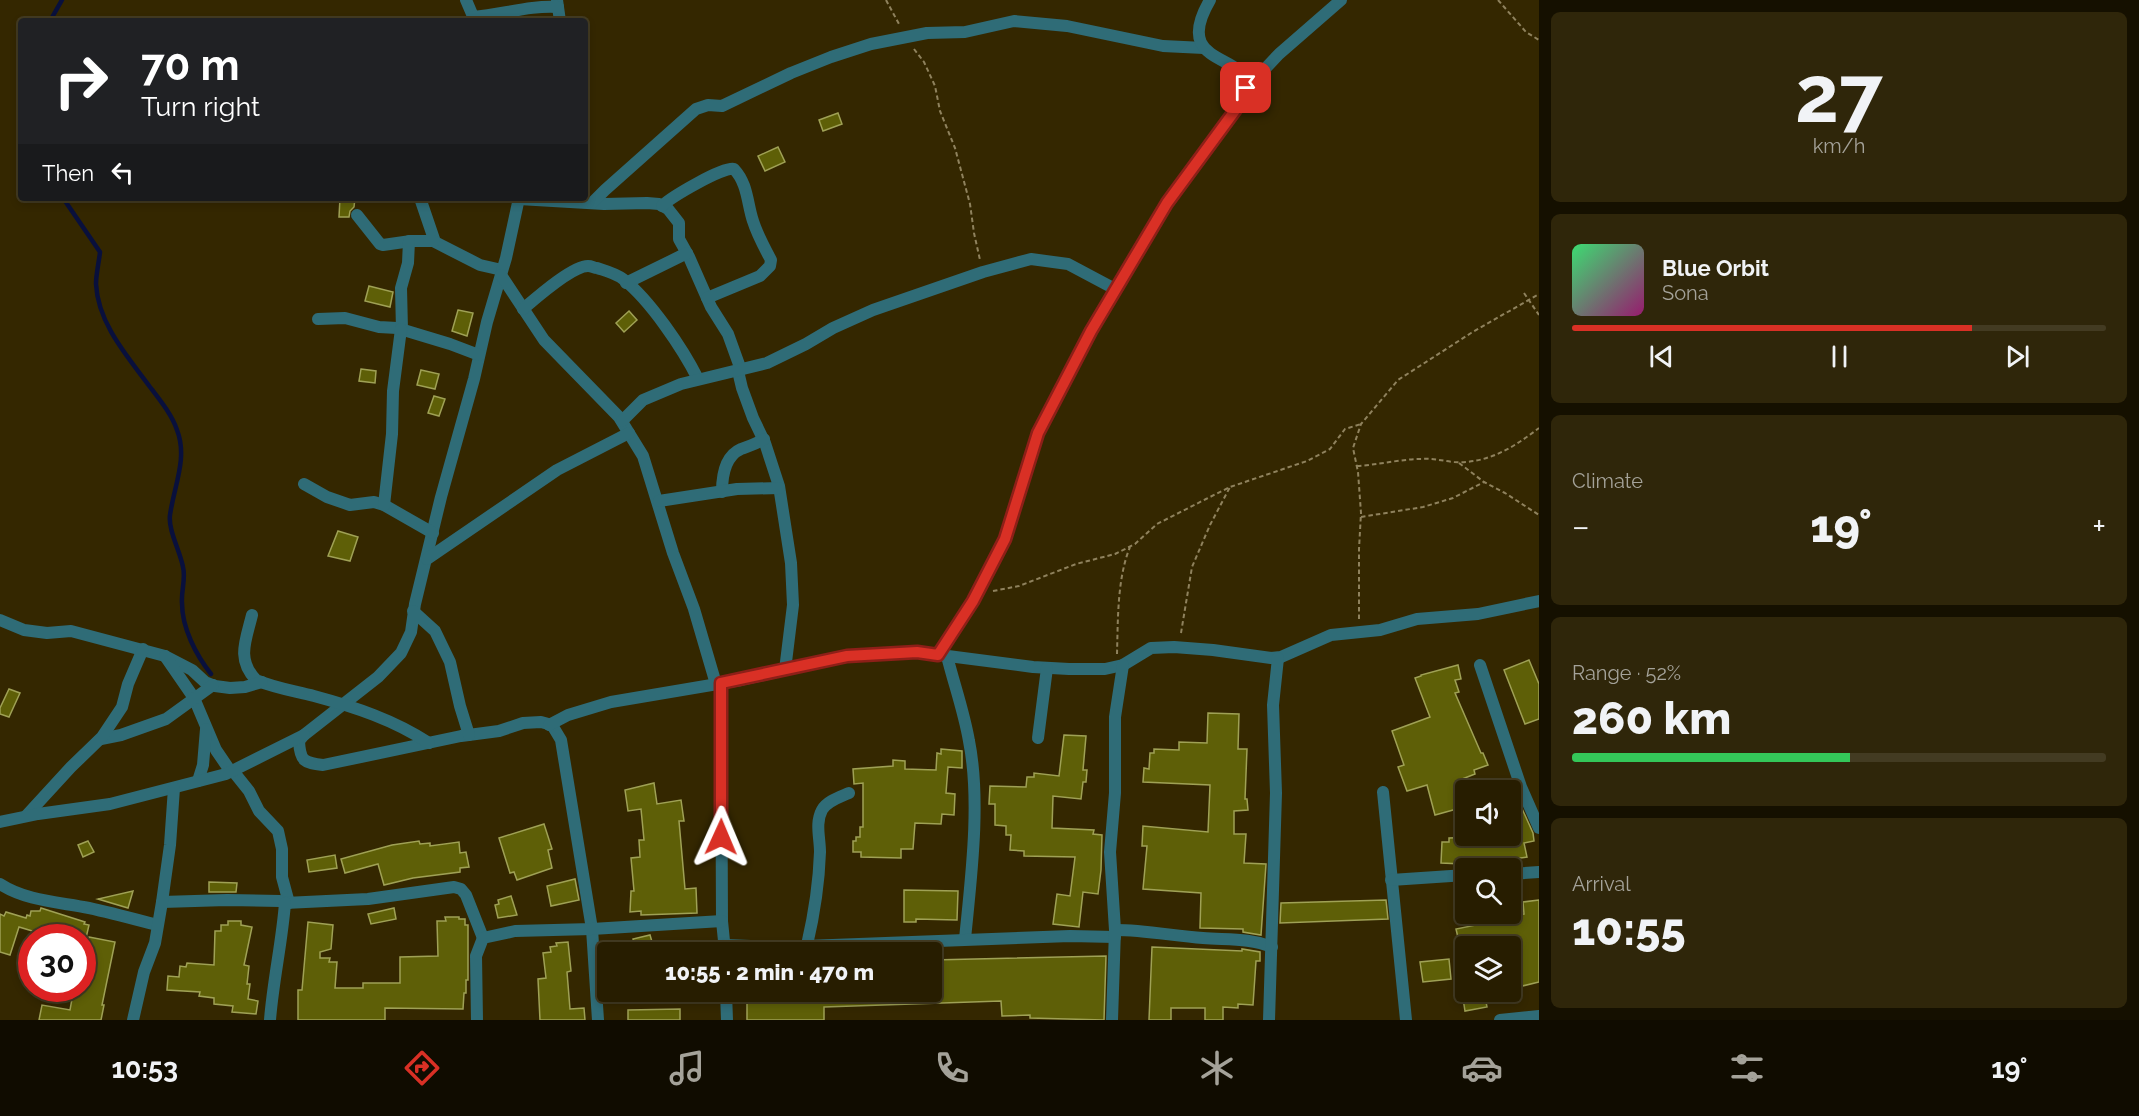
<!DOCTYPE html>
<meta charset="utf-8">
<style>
:root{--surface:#271d00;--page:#2f260a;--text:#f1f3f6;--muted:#a4a299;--line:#433b22;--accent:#d93025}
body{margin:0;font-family:Raleway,sans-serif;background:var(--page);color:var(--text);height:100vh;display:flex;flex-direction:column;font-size:22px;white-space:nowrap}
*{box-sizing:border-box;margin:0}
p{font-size:20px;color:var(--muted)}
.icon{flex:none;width:33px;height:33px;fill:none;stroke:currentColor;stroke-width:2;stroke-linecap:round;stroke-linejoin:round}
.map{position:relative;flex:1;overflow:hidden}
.panel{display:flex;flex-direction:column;gap:12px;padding:12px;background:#151000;width:600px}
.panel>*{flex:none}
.guide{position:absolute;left:18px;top:18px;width:570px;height:183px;border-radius:6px;box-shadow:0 3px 9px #0003,0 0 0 2px var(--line);background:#202124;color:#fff;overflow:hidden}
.controls{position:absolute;left:1455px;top:780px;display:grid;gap:12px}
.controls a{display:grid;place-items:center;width:66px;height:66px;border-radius:6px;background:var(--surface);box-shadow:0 3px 9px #0003,0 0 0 2px var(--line);font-size:30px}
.speed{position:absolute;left:18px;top:924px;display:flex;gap:12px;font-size:30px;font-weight:700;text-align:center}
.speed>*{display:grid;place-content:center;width:78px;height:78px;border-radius:50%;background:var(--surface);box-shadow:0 3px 9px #0003,0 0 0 2px var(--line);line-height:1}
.speed .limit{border:9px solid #d22;background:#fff;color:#111}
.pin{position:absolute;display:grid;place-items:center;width:51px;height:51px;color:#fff;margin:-26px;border-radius:12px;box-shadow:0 3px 9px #0006}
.me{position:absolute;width:66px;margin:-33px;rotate:1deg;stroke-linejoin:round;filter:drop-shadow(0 0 4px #0008)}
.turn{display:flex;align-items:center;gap:21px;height:126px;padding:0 24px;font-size:27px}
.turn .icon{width:78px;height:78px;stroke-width:2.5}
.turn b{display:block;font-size:42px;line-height:51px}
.then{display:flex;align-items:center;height:57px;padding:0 24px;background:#0003;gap:12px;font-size:22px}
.big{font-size:45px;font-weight:800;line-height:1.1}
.panel .card{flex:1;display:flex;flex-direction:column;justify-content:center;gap:9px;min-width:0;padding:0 21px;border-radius:9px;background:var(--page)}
.panel .dial{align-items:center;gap:0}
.dial b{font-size:78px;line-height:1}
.song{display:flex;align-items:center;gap:18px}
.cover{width:72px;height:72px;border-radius:9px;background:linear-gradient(135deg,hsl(140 70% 55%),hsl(320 70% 35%))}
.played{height:6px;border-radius:3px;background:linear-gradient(90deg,var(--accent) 75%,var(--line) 75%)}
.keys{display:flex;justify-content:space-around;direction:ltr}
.heat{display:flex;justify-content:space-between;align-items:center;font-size:33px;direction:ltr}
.charge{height:9px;border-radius:4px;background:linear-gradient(90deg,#34c759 52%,var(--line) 0)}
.trip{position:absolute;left:597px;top:942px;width:345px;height:60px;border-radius:6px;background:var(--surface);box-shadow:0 3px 9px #0003,0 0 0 2px var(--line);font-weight:800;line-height:60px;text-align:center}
.tab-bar{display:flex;height:96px;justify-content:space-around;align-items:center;background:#100c00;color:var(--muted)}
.tab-bar .icon{width:42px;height:42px}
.tab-bar .active{color:var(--accent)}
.tab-bar b{font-size:27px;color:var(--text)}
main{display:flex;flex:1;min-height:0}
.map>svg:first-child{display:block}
</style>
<main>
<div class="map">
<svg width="1539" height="1020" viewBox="0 0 1539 1020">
<rect width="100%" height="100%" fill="#342700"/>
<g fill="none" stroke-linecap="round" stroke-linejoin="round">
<g stroke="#09103c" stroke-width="4.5">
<polyline points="50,21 62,0"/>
<path d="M63,198L100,252C99,262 96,274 96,284C98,324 128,357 150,387C160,400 172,415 177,430C188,458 174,486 170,515C168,530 180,551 183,567C186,579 181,591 182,603C182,628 196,655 211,674"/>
</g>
</g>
<g fill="#5e5f07" stroke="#9fa155" stroke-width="1.5">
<polygon points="838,113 842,124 823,131 819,120"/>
<polygon points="778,147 785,162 765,171 758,156"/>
<polygon points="340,198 355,198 354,207 350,211 349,217 339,217"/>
<polygon points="369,286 393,292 390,307 365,301"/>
<polygon points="458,310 473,313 467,336 452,331"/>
<polygon points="629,311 637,320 624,332 616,323"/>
<polygon points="361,369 376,371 375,383 359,381"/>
<polygon points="421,370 439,374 435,389 417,385"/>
<polygon points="434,396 445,399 439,416 428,413"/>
<polygon points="338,531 358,537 350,561 328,556"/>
<polygon points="1529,660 1539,684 1539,719 1525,724 1504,670"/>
<polygon points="1458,665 1461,679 1455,680 1459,692 1455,693 1481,753 1483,753 1488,765 1474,770 1475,774 1457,781 1464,807 1435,815 1427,785 1407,791 1398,767 1404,765 1392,731 1430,717 1415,678 1421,676 1421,675"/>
<polygon points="9,689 20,693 9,717 0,714 0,708"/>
<polygon points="1208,713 1239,714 1238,749 1247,749 1245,799 1247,799 1248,810 1234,811 1234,834 1246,834 1244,863 1266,864 1261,935 1243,932 1243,929 1200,928 1201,893 1143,889 1147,846 1142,846 1143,826 1208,832 1210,785 1143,782 1144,768 1149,769 1150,753 1154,753 1154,749 1179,750 1179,742 1207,743"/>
<polygon points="1064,735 1086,736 1083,770 1087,770 1086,782 1083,782 1081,799 1053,796 1052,828 1094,830 1093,834 1102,835 1101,870 1098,894 1083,892 1079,927 1053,924 1057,894 1070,896 1075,857 1024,856 1024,851 1010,850 1011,835 1006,835 1006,826 995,825 995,804 989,804 990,786 1026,787 1027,777 1034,777 1034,773 1059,776"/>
<polygon points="941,749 962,751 962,768 948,767 946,793 955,794 954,815 942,814 941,824 915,823 913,849 901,849 901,858 861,857 861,852 853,852 853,841 856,841 856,837 860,837 860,827 863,827 863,783 854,784 853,769 893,766 893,760 905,761 905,769 936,770 937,753 941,754"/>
<polygon points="1510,782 1533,833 1534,841 1524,843 1527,857 1513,859 1512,857 1485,865 1441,863 1442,842 1449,842 1449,838 1510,836"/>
<polygon points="654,783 657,804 681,800 684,821 679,821 685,889 696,888 697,913 641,915 641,911 630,912 631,891 634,891 631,858 640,857 639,840 644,840 641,809 628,811 625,790"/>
<polygon points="544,824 552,849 548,850 552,868 517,880 514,872 510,873 499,838"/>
<polygon points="88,841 94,852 83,857 78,845"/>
<polygon points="419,841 420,844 430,843 430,846 459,842 460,853 466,852 469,867 460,868 460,872 413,878 384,885 378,864 345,873 341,859 392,845"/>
<polygon points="335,855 337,868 309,872 307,860"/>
<polygon points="575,879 579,900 551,906 547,886"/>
<polygon points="209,882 237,883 236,892 209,892"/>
<polygon points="904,890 958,891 957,920 916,919 916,922 904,922"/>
<polygon points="133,891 128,908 98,899"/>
<polygon points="511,896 517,915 498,918 495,905 499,904 498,900"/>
<polygon points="1386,900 1388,919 1280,923 1281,903"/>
<polygon points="1539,900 1539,982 1510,989 1510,946 1494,946 1494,944 1482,946 1460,946 1456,929 1491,922 1491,917 1524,914 1523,902"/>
<polygon points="41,908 85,922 84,924 89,925 86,938 64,938 54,935 53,938 48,938 38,935 39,933 19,927 10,955 0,952 0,914 4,916 6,912 26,918 27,915 30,916 31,911 40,911"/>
<polygon points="394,908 396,919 371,924 368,914"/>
<polygon points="445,917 459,917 459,919 465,919 465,925 468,925 468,980 466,980 466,993 464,993 463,1009 385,1008 385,1020 298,1020 298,990 302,990 308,922 333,925 331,949 320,952 320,958 330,958 329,962 337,962 335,988 363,988 363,983 400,983 400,957 438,956 437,921 446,921"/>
<polygon points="228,921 241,921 241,925 252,927 244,965 249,966 247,984 250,984 248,999 258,1001 256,1014 232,1012 233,1006 214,1004 214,998 199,996 200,992 167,990 168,976 179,977 180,966 186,967 187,963 214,965 215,931 221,931 221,925 228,925"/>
<polygon points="650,935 655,952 637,952 633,939"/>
<polygon points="89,937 115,942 102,1005 104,1005 101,1020 39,1020 42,1005 70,1010 74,988 82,988 82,968"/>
<polygon points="568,942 571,971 567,972 570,1009 584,1008 585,1020 540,1020 538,979 546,978 543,953 551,952 550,947 557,946 556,943"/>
<polygon points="1152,947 1242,951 1242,949 1260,952 1260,961 1256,961 1253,1005 1238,1004 1238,1008 1223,1007 1223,1020 1205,1020 1205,1008 1171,1008 1171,1020 1149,1020"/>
<polygon points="1106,956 1104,1020 1030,1018 1030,1015 1002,1016 1001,1001 824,1007 824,1020 747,1020 747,992 932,992 932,960"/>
<polygon points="1449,959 1451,979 1423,982 1420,962"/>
<polygon points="1462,992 1484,992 1487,1007 1465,1011"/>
<polygon points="680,1009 680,1020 628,1020 628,1010"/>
</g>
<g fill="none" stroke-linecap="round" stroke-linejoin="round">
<g stroke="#8f825d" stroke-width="2" stroke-dasharray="4.5 3" stroke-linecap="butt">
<polyline points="886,0 899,24"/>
<polyline points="1498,0 1526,32 1539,40"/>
<polyline points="914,49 924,62 935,86 940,111 955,148 970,204 974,233 980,260"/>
<polyline points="1524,293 1539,315"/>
<polyline points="1459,463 1484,482 1505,493 1539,515"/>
<path d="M1357,466C1378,465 1400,459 1422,459C1433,458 1443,461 1454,462C1488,464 1514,447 1539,428"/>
<polyline points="1361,517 1423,507 1453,498 1484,482"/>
<polyline points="993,591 1019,586 1076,564 1115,554 1135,544 1157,524 1206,499 1230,487 1307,461 1330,449 1345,429 1361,424"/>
<polyline points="1359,619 1359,549 1361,513 1358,472 1353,448 1361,424 1398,380 1471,333 1539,294"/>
<polyline points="1181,633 1192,567 1210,525 1230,487"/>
<path d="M1117,654C1118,620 1117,579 1130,547"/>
</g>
<g stroke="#2f6c77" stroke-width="12">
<polyline points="466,0 475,21"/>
<polyline points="557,0 560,21"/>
<path d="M473,17C502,15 529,5 558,7"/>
<polyline points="1246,89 1279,54 1341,0"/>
<polyline points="420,198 435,242 480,265 502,270"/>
<path d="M519,198L506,258L487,322L474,379L441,497L415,604L411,632L401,653L378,677L304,735L299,741C300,761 304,763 323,765L461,736L499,731L523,723L541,722L552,725L561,740L592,929L598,1020"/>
<polyline points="519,199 604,204 647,203 659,204 668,209 679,223 679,239 689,257 711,307 728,334 741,370"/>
<polyline points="592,203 605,190 696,109 708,105 722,106 791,73 831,57 871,44 927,33 965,32 1014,21 1067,26 1163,46 1204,48"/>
<path d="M662,206C671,197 724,166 734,169C748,184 747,203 753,221C757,234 764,247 771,260L770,266L760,276L707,298"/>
<polyline points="357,215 380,244 383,245 411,241 434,241"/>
<polyline points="501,275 544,340 619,417 643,456 673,553 694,609 716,684"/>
<polyline points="626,283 687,253"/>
<path d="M523,309C536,298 572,266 588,266C592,266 594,268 597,268C606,271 615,273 623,279C650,300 683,349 698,379"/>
<polyline points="318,319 345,318 379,327 397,328 450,344 479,355"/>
<polyline points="402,330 401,288 408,263 409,241"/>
<polyline points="738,371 742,388 753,418 765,443 779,486 791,563 793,605 785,670"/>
<polyline points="622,421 643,400 681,384 767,363 806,344 833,328 873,310 983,272 1031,259 1068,264 1115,289"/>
<polyline points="304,484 327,497 350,505 374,502 384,505 433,533"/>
<path d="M722,492C722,476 725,456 741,449C749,446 756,444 764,439"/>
<polyline points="659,501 737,489 779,488"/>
<polyline points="384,505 392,434 393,391 401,329"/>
<polyline points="427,559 557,470 629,433"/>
<polyline points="413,611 435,631 450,662 460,706 469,735"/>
<path d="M252,615C246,640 236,659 256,680C275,688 295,691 314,696C355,707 394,720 429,743"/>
<polyline points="0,620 24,630 47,633 71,631 165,656 192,670 205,682 215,686 230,688 245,687 262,682"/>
<path d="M938,655L973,601L1005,539L1038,433L1091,331L1167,203L1239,105C1243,99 1248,91 1247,84C1242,53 1172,65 1210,0"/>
<polyline points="165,656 194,698 216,750 231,772"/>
<path d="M947,656C954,684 964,712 969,741C981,801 971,878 965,939"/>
<polyline points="1480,665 1521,787 1539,828"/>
<polyline points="721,683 722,921 725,951"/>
<polyline points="549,725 568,715 611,702 741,680 847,656 917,652 1033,667 1069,669 1105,669 1123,665 1151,648 1174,647 1213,650 1271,658 1281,657 1331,635 1380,630 1417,619 1478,614 1539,601"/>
<polyline points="1038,738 1047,668"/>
<polyline points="101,739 121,735 166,719 213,685"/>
<polyline points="233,771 249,791 259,811 278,831 282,849 282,877 289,903"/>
<polyline points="198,781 203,765 206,729"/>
<polyline points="1383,792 1406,1020"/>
<polyline points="26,816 71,767 102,737 122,707 128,684 143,649"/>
<polyline points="0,822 38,814 110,804 226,774 304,735"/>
<polyline points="1510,874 1539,872"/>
<polyline points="1391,880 1466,875"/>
<path d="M0,884C26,901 59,902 89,908C112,913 134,919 157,925"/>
<polyline points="162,902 227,900 280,901 285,903 368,899 454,887 461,889 466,895 483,938"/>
<path d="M1115,930C1145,930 1174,936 1203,938C1227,940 1250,938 1272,947"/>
<polyline points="725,945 779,947 1070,936 1115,937"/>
<path d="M807,945C814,915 819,883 820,852C820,838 815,823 822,810C827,801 840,797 849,793"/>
<polyline points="726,992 727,1020"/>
<polyline points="133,1020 144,972 155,943 162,902 170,845 174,788"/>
<path d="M270,1020C273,981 282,942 285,903"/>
<polyline points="477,1020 476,956 483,938 515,931 592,929 722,921"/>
<polyline points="1112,1020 1115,930 1110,852 1115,793 1115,717 1123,665"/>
<polyline points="1269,1020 1276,793 1273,705 1278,658"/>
<polyline points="1500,1020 1539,1016"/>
</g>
</g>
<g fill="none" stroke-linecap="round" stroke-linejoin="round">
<g stroke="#8d1f18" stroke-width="15">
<polyline id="route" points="721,837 721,683 847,656 917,652 938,655 973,601 1005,539 1038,433 1091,331 1167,203 1239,105 1246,88"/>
</g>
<use href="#route" stroke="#d93025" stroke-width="10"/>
</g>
</svg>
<div class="controls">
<a><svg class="icon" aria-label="sound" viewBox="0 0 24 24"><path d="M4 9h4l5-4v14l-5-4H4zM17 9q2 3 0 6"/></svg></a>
<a><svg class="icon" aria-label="search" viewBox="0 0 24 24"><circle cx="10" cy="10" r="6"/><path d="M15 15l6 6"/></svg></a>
<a><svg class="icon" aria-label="layers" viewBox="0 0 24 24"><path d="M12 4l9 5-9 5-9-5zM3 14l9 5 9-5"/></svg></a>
</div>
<div class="speed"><div class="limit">30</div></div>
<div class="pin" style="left:1246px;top:88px;background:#d93025"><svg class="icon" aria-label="arrive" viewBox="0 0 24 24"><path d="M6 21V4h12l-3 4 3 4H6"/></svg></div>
<svg class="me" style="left:721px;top:837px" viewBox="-20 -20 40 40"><path d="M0-17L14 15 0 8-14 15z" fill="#d93025" stroke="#fff" stroke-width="4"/></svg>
<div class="trip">10:55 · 2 min · 470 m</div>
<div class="guide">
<div class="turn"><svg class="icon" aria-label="right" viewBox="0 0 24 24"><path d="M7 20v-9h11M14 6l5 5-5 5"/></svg><div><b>70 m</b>Turn right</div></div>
<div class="then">Then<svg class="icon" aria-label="left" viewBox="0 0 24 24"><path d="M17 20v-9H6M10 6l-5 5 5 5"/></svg></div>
</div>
</div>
<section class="panel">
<div class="card dial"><b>27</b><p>km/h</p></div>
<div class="card">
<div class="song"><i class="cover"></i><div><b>Blue Orbit</b><p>Sona</p></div></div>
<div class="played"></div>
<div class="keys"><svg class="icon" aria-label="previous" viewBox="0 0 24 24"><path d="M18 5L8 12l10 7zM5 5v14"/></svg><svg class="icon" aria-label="pause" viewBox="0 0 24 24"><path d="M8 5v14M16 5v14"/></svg><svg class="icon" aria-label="next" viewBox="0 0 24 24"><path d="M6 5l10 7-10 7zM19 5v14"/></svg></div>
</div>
<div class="card"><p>Climate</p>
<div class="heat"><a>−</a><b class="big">19°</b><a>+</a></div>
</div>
<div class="card"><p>Range · 52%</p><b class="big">260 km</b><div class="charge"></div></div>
<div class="card"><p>Arrival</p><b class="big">10:55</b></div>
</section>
</main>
<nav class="tab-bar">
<b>10:53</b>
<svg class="icon active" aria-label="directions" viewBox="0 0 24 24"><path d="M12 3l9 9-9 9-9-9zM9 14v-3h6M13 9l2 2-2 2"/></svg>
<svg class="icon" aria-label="music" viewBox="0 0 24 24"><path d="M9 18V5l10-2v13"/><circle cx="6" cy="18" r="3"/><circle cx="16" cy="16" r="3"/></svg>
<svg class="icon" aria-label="phone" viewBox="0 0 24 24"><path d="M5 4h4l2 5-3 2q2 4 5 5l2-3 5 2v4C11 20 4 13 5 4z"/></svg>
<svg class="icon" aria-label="climate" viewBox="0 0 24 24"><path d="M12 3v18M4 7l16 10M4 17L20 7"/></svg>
<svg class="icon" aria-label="car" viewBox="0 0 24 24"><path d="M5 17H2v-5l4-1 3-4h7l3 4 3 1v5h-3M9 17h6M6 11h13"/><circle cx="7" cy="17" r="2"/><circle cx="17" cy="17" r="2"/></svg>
<svg class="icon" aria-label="filters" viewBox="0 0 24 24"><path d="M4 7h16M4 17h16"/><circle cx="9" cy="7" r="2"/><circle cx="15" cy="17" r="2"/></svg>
<b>19°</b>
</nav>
